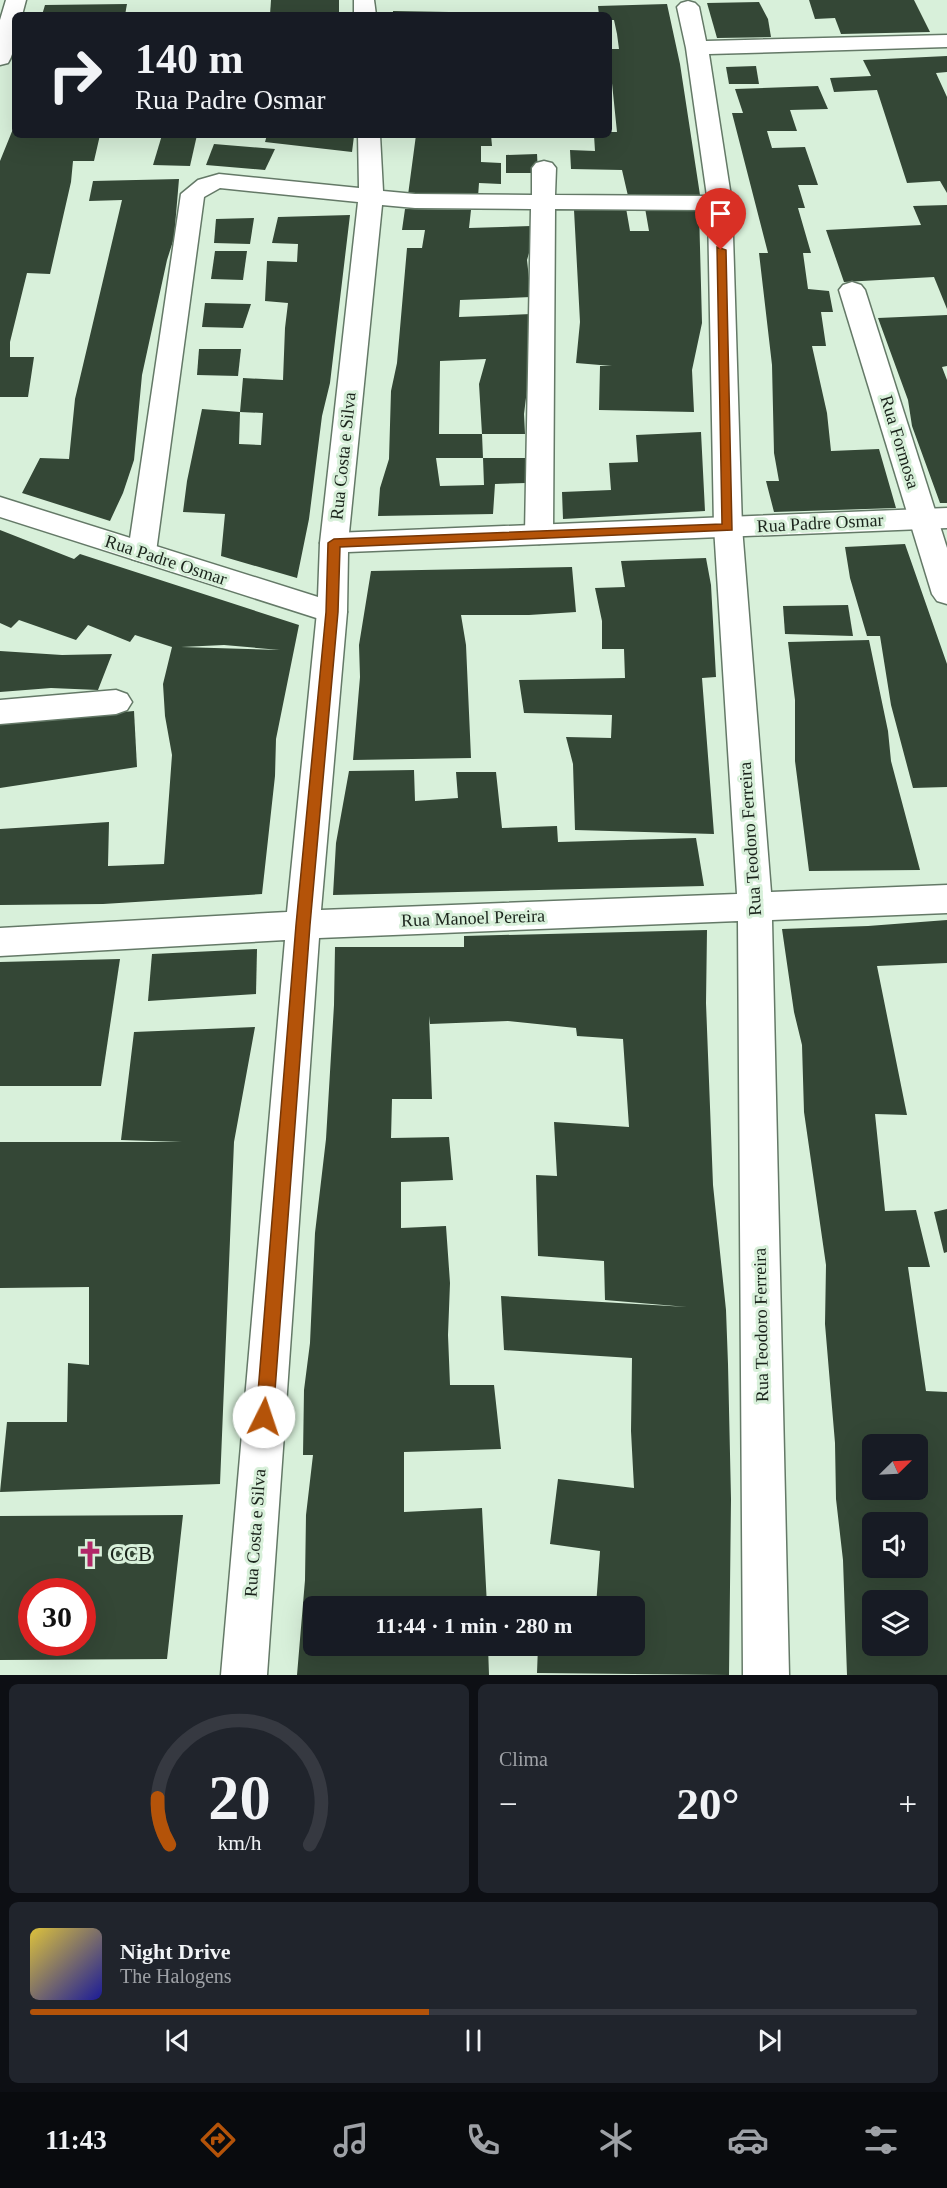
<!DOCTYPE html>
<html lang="pt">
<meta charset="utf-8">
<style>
:root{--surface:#171b24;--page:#20242c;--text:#f1f3f6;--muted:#9ea1a6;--line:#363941;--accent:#b45309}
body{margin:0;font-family:Georgia,serif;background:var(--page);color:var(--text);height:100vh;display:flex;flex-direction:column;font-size:22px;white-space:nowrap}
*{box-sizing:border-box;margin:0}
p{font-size:20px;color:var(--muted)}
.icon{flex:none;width:33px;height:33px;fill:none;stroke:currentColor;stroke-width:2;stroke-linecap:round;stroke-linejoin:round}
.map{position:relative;height:1675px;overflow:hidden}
.details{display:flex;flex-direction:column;gap:9px;padding:9px;background:#0d0f14;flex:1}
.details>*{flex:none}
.hud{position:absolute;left:12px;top:12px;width:600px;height:126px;border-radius:9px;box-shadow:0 6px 24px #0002;background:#171b24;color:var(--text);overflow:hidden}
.needle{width:39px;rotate:66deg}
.tools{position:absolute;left:862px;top:1434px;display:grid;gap:12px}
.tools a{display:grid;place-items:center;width:66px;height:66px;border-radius:9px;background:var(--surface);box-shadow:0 6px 24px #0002;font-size:30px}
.speed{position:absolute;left:18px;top:1578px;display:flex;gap:12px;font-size:30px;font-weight:700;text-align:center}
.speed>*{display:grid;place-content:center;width:78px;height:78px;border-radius:50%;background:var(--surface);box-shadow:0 6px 24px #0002;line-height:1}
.speed .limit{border:9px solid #d22;background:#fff;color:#111}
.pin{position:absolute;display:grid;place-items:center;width:51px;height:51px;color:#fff;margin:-62px -26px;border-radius:50% 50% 50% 0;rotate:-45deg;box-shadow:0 0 6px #0007}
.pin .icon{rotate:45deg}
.me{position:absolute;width:66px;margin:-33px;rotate:4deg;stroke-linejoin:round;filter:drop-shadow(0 0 4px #0008)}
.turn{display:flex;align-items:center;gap:21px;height:126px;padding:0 24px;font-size:27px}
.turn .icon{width:78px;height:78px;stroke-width:2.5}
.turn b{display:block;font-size:42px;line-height:51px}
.big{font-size:45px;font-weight:700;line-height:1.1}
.details .card{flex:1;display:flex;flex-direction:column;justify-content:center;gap:9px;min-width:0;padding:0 21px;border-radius:9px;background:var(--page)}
.details .dial{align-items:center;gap:0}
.dial svg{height:156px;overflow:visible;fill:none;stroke:var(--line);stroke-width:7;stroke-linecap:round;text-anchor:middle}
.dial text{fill:var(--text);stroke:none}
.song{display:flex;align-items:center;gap:18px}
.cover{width:72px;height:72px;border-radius:9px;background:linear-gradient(135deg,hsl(50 70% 55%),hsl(240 70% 35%))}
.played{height:6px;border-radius:3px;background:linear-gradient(90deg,var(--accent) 45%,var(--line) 45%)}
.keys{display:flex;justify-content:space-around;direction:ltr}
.heat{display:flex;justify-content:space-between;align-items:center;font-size:33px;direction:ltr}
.details .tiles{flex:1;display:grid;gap:9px;grid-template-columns:1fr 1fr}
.card:last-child{grid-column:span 2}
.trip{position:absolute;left:303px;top:1596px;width:342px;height:60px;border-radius:9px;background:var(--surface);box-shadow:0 6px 24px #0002;font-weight:700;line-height:60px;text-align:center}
.dock{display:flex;height:96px;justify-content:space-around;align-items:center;background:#090b0e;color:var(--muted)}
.dock .icon{width:42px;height:42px}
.dock .on{color:var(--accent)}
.dock b{font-size:27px;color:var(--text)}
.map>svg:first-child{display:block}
</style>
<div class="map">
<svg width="947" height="1675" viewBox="0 0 947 1675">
<rect width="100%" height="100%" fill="#d8f0da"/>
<g fill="#344736" fill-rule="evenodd">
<polygon points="271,0 339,0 339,15 270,15"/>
<polygon points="809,0 914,0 930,32 841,34 835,18 815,19"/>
<polygon points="759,2 768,19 771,37 717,38 707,3"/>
<polygon points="127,4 125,15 42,15 45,5"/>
<polygon points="667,4 680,64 700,195 628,196 622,170 571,169 570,150 595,151 594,135 609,135 609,132 617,132 609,54 609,49 619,49 617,34 614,20 609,20 609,15 599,15 598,6"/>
<polygon points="393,11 449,12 448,15 393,15"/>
<polygon points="947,56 947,72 936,73 947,97 947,193 940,181 907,183 877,90 834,92 830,78 871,76 863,60"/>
<polygon points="756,66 759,84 729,84 726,67"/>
<polygon points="818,86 828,109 790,110 797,131 767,131 772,148 805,147 818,185 798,185 805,208 798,208 811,253 803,253 808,289 829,291 833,312 821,312 826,346 812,346 827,413 831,451 879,449 896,508 774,512 766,481 779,481 774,453 772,365 759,253 768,253 732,113 743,113 735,89"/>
<polygon points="15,124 15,135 100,135 94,161 73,161 71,182 50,274 27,273 10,342 10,357 34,357 28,397 0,397 0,161"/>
<polygon points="162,135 197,135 190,166 153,165"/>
<polygon points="267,135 342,135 354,136 352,152 265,142"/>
<polygon points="416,135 491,135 492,146 481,146 481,162 501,163 501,184 479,183 478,197 408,195"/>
<polygon points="214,144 275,149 265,170 206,165"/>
<polygon points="537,154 538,173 506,173 506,155"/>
<polygon points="179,179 174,238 167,260 142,375 134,460 123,493 110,521 22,493 40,458 69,459 75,399 122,200 89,201 93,181"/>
<polygon points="947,205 947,309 934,277 844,282 826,230 921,225 913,206"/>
<polygon points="626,208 630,231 649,231 645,208 699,210 702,323 692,370 694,412 599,410 600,366 612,366 576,363 580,322 574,210"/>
<polygon points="405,209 471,210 469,228 531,226 531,246 527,260 531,297 460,300 459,317 531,314 531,357 524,414 525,434 482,434 479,384 486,359 440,361 439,434 482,434 483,458 436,458 440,486 484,485 483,458 525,458 526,483 495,484 493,514 378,516 380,488 389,459 391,391 397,363 407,248 422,248 425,230 402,230"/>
<polygon points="350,215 330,383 322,416 309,519 297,578 221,556 225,514 183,512 187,481 202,409 240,412 239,444 261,445 263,413 240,412 243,378 283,380 285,328 288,303 265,301 267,261 297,262 298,244 272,243 278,217"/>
<polygon points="254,218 250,244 214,243 216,219"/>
<polygon points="215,251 247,251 243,280 211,279"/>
<polygon points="205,303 251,304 243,328 202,327"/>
<polygon points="947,315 947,366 942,367 947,380 947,503 940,503 912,426 908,400 878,318"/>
<polygon points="199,349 241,349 238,376 197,375"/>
<polygon points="701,432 705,511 563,519 562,492 611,490 609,463 638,462 636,435"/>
<path d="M0,530L74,559L80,554L299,625L276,739L275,776L262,894L103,904L0,905V829L109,822L108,866L164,864L172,755L165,716L163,684L172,647L135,635L130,642L88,625L76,640L19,620L11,628L0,623ZM224,645L280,650L181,647Z"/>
<polygon points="905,544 947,664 947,787 913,788 891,705 880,636 867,636 850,578 845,547"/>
<polygon points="706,558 711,585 716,677 702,678 714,834 575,830 573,764 566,737 611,738 612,715 524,713 519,680 625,678 624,649 602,649 602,621 595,588 625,587 621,561"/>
<polygon points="572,567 576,612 529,615 461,615 466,645 471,758 353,760 360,677 359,645 371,571"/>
<polygon points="848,605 853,636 785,634 783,606"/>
<polygon points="869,640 888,731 891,761 920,870 809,871 795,761 795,700 788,642"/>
<polygon points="0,651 62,655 112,654 98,690 51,688 0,692"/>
<polygon points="134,711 137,767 0,788 0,723"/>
<polygon points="414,770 415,801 458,798 456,772 496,772 502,828 557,826 558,842 696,838 704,886 333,895 336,843 349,771"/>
<path d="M947,920V963L877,966L907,1115L875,1114L885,1211L916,1210L930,1267H908L926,1391L947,1392V1675H847L843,1560L836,1499L835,1443L825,1324L826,1265L804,1112L802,1045L794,1012L782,929L868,926ZM873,1444H918V1490H873ZM873,1522H918V1568H873ZM873,1600H918V1646H873Z"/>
<polygon points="707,930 706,1003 713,1185 726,1310 728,1364 731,1499 729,1675 537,1673 538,1646 634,1646 634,1606 596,1606 600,1551 550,1544 558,1479 634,1488 631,1431 632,1358 504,1350 501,1296 687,1307 605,1300 604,1261 538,1256 536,1175 557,1176 554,1122 629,1127 623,1039 577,1036 576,1028 508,1021 430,1024 429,1016 432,1099 392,1099 391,1138 449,1137 453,1180 401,1182 401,1228 446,1226 450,1283 448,1335 450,1385 494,1385 501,1449 404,1452 404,1512 482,1508 487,1606 314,1606 314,1646 488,1646 489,1675 297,1675 305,1580 306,1515 313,1455 303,1455 304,1390 310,1343 315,1233 326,1139 334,1005 335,947 464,947 464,936"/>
<polygon points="257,949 256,994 148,1001 152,954"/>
<polygon points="120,959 101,1086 0,1086 0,962"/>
<polygon points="255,1027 234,1142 220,1484 0,1492 7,1422 67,1422 68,1363 89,1365 89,1287 0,1288 0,1142 182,1142 121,1140 134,1032"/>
<polygon points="947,1209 947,1252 944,1253 934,1212"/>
<path d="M183,1515L167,1659L0,1660V1516ZM32,1592H82V1642H32Z"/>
</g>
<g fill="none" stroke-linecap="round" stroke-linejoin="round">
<g stroke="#647967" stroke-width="3">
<g id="street">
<path d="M6,0H26L22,15H15C15,31 17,49 8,63L0,65V20Z"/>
<polygon points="354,0 374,0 376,15 354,15"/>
<polygon points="688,1 695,3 699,7 706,41 947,35 947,47 709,54 732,203 742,527 771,892 947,885 947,913 772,920 789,1675 743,1675 738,921 319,938 267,1675 221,1675 285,940 0,956 0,928 287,912 317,612 321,605 332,601 343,605 347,612 321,910 737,894 714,527 708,210 555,209 553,534 549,541 539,544 529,541 525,534 531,209 415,208 382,205 348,543 344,550 334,553 324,550 320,543 358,202 220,188 204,197 156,552 152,559 142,562 132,559 128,552 181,194 198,180 219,174 359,188 358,135 380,135 383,191 415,194 532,195 532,168 536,163 544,161 552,163 556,168 555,195 707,196 686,48 677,7 681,3"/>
<polygon points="852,282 861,285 865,290 947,548 947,604 937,601 932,594 839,290 843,285"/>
<polygon points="116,690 127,694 132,702 127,710 116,714 0,724 0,700"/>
</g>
</g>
<g stroke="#647967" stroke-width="3">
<polygon id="secondary" points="0,497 318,597 320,543 324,536 334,533 947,508 947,528 348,552 347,612 343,619 332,623 0,517"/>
</g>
<use href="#street" fill="#fff" fill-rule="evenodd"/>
<use href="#secondary" fill="#fff" fill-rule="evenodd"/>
</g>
<polygon fill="#b45309" stroke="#753606" stroke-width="1.5" points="717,247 726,250 732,530 340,547 338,612 310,925 273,1417 270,1423 264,1426 258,1423 256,1417 296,925 326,612 328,543 334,539 722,524"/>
<defs>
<g id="church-bare" transform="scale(2.07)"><path d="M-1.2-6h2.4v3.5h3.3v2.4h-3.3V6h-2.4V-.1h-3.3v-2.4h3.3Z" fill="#b22868" stroke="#d8f0da" stroke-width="2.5" paint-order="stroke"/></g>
</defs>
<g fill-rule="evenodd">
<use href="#church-bare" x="90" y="1554"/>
</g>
<g text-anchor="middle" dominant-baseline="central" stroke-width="6" stroke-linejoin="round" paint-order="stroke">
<g font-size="18" fill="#1a231b" stroke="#d8f0da">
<text transform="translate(900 442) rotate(73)">Rua Formosa</text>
<text transform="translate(343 456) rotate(-84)">Rua Costa e Silva</text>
<text transform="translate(820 523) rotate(-3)">Rua Padre Osmar</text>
<text transform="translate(166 560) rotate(18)">Rua Padre Osmar</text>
<text transform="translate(750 839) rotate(-94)">Rua Teodoro Ferreira</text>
<text transform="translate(473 918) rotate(-2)">Rua Manoel Pereira</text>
<text transform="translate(761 1325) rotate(-91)">Rua Teodoro Ferreira</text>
<text transform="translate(255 1533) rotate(-86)">Rua Costa e Silva</text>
</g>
<g font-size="21" fill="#1a231b" stroke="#d8f0da" text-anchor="start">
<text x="110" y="1554">CCB</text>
</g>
</g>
</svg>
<div class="tools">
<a><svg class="needle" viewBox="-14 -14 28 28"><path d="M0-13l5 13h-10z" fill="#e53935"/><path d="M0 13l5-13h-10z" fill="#9ea1a6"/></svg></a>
<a><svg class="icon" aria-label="sound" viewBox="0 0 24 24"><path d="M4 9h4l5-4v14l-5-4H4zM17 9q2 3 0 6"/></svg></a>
<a><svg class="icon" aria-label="layers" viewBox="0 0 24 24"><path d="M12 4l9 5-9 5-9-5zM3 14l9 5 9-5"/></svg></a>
</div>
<div class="speed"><div class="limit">30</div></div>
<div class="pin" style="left:721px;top:250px;background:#d93025"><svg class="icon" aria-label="arrive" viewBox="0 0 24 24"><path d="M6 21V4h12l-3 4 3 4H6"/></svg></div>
<svg class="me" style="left:264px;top:1417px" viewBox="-20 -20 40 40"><circle r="19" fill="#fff"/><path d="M0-13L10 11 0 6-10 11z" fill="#b45309"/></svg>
<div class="trip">11:44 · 1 min · 280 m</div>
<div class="hud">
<div class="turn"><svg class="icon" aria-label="right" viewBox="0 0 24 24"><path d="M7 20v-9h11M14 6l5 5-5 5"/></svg><div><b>140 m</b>Rua Padre Osmar</div></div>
</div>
</div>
<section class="details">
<div class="tiles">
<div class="card dial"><svg viewBox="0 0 100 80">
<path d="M14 69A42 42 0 1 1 86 69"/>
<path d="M14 69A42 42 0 0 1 8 45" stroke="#b45309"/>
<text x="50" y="56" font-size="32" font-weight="700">20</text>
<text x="50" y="72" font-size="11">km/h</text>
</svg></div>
<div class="card"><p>Clima</p>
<div class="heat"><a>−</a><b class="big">20°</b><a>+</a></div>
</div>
<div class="card">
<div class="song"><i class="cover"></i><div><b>Night Drive</b><p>The Halogens</p></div></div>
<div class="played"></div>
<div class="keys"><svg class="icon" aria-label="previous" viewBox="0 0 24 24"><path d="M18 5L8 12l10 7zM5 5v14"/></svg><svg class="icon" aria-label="pause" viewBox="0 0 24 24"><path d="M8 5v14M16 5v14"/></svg><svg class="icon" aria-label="next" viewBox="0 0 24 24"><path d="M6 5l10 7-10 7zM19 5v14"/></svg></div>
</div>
</div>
</section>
<nav class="dock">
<b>11:43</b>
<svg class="icon on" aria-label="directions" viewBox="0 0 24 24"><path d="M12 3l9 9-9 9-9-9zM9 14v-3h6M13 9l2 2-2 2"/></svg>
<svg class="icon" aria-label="music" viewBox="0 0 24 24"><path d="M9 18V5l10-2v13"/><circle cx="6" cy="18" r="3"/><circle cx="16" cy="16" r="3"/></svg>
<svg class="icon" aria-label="phone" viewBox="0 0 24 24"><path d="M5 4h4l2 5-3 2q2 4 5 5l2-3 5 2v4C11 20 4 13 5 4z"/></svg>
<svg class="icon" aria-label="climate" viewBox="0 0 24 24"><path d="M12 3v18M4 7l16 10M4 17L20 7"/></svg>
<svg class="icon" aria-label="car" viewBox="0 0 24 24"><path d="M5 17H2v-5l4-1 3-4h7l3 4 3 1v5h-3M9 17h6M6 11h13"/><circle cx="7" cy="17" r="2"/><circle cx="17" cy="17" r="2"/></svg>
<svg class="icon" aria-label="filters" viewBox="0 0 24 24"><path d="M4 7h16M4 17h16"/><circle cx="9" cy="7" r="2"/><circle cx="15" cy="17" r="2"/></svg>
</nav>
